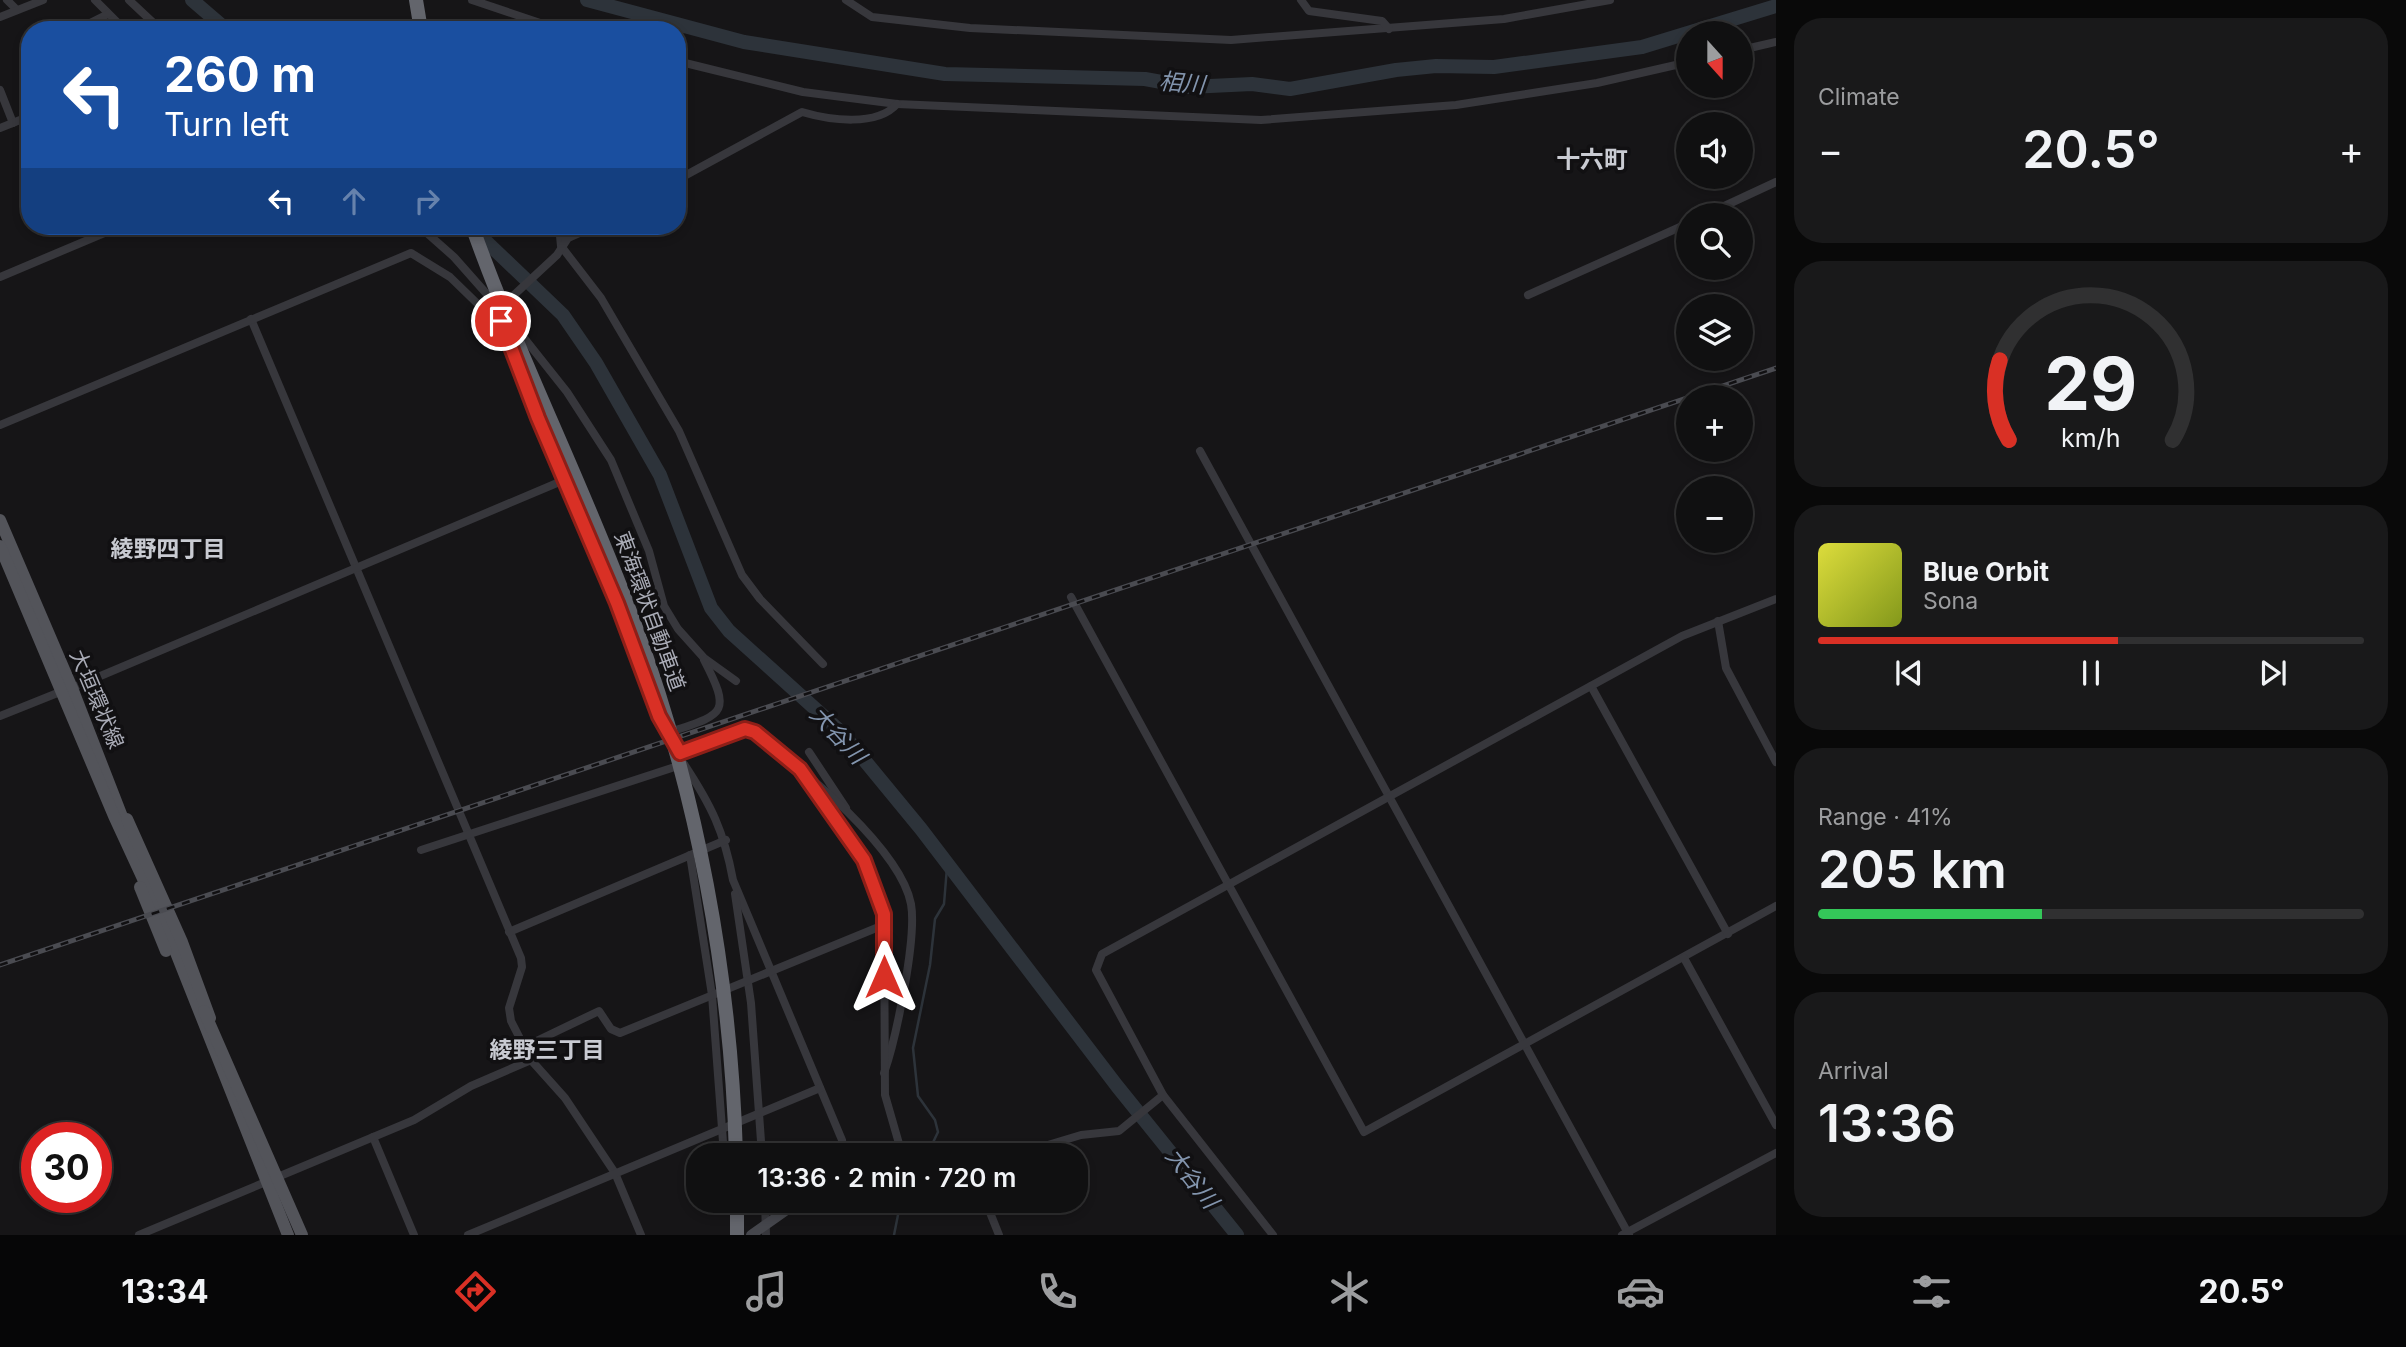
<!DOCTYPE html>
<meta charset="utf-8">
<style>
:root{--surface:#101011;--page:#19191a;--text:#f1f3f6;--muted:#9c9d9f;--line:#303031;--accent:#d93025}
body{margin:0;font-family:Inter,"Noto Sans JP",sans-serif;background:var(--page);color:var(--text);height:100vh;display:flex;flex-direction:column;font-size:26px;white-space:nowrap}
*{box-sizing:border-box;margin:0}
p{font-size:23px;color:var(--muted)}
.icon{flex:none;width:38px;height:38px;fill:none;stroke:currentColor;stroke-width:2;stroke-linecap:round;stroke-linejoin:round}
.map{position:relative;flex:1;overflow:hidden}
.drawer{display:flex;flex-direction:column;gap:18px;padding:18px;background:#090909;width:630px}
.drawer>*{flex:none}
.banner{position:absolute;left:21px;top:21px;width:665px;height:214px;border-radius:28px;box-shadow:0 4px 10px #0003,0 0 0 2px var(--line);background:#1a4fa0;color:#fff;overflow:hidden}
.needle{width:46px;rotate:159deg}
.fabs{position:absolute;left:1676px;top:21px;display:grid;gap:14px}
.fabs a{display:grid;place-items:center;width:77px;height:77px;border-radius:50%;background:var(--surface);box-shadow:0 4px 10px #0003,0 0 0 2px var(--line);font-size:35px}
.speed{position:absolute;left:21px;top:1122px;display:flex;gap:14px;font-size:35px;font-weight:700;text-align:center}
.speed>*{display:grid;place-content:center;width:91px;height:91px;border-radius:50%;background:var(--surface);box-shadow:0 4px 10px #0003,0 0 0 2px var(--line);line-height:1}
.speed .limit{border:10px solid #d22;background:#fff;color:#111}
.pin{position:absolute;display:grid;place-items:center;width:60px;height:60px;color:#fff;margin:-30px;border:4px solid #fff;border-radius:50%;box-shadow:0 2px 7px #0007}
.me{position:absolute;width:77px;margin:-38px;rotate:0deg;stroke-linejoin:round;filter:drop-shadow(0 0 5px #0008)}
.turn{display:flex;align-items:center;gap:24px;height:147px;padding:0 28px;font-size:32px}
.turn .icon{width:91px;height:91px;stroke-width:2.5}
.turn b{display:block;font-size:49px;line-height:60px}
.lanes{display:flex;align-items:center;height:66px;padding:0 28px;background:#0003;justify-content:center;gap:35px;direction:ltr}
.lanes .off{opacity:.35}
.big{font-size:52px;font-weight:600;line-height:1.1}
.drawer .card{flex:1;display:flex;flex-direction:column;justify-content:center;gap:10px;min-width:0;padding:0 24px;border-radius:28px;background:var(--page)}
.drawer .dial{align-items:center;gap:0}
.dial svg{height:182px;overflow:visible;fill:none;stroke:var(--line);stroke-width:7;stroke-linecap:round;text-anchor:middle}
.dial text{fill:var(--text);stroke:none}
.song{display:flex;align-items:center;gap:21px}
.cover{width:84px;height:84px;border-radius:10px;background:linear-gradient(135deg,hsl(60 70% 55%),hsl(70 70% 35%))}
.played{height:7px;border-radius:4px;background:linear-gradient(90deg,var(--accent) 55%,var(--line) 55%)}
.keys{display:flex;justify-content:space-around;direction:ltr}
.heat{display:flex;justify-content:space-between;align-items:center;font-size:38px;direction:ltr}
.charge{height:10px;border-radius:5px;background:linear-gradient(90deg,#34c759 41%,var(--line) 0)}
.trip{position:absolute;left:686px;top:1143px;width:402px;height:70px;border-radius:28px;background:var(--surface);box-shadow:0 4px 10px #0003,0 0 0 2px var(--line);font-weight:600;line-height:70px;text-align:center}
.tabs{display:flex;height:112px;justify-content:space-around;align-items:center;background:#060607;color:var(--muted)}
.tabs .icon{width:49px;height:49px}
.tabs .on{color:var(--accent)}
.tabs b{font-size:32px;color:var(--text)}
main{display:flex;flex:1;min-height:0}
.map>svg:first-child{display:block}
</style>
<main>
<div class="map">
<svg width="1776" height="1235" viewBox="0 0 1776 1235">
<rect width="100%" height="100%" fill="#161517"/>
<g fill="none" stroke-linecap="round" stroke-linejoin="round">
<g stroke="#2d333a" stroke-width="2.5">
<polyline points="927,1155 938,1132 935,1120 918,1096 913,1048 930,965 935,919 944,904 947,867"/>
<polyline points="894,1235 901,1200"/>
</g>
<g stroke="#2d333a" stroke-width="14">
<polyline points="192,0 227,30"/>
<polyline points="587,0 744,42 945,74 1145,79 1189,87 1252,84 1290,89 1396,70 1436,66 1494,67 1642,47 1776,6"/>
<polyline points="472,228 563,315 596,363 660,475 711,608 729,631 842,733 921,829 1117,1086 1237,1235"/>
</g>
<g stroke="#37373c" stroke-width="8">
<polyline points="7,0 17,10"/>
<polyline points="95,0 125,30"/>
<polyline points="129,0 161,30"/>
<polyline points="472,0 561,30"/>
<polyline points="846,0 872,17 970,28 1231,40 1504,19 1610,0"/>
<polyline points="1301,0 1309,11 1382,21 1389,29"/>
<polyline points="0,17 43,0"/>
<polyline points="76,30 108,14"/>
<polyline points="1741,50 1776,42"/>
<polyline points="27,55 30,63"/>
<polyline points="677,61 803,92 897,104 1261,120 1456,105 1597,83 1689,62"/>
<polyline points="0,90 13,123"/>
<polyline points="0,128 30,116"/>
<path d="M677,180L802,112C829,120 877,127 897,104"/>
<polyline points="1705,215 1776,182"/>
<polyline points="419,226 454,257 500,309"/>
<polyline points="559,226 561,246 601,298 679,431 742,575 760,599 823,664"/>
<polyline points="0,277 121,226"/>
<polyline points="1528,295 1689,223"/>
<polyline points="502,306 557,255 568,238 595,226"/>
<path d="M502,314L501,321C549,452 609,580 657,711"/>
<polyline points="251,319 521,958 522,967 509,1008 511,1021 531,1060 565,1098 615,1173 641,1235"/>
<polyline points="513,324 567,392 611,460 649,551 664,606 678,629 704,658 736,681"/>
<polyline points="0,425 411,253 450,277 486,312 494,301"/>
<polyline points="1200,451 1629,1235"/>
<polyline points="1071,597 1364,1132 1776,906"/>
<polyline points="1718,621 1726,668 1776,762"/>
<polyline points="1591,686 1728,934"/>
<polyline points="72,688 576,475"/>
<polyline points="0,716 60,692"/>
<path d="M672,736L670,732C724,714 732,714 704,660"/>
<polyline points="809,752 846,808"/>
<path d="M680,753L745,729L755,732C800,768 900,847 911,904C917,938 896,1039 884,1073"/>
<polyline points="808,781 864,860 884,914 885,1095 902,1154 898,1155"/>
<path d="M421,850L684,764C711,805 724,831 733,880L842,1140"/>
<polyline points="690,855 712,995 724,1155"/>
<polyline points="735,894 751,1003 762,1155"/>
<polyline points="509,932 726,840"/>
<polyline points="1684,958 1776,1125"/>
<polyline points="526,1046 599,1011 611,1029 620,1033 886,924"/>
<polyline points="373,1137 414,1235"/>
<polyline points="1015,1155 1081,1135 1119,1131 1163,1095"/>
<polyline points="765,1200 766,1235"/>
<polyline points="985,1200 999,1235"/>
<polyline points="139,1235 414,1120 471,1086 531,1060"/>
<polyline points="468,1235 820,1088"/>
<polyline points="1273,1235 1163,1095 1096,970 1102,954 1682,636 1776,599"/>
<polyline points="1622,1235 1776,1153"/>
</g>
<polyline stroke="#45464c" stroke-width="10" points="751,1235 801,1200"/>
<g stroke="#53545a" stroke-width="12">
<polyline points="0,520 72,688 126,827"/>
<polyline points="0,546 114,816 169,935 288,1235"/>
<polyline points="127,819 182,942 210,1018"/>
<polyline points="140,887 166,951"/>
<polyline points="204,1011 302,1235"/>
</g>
<g stroke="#63656c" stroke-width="14">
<polyline points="416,0 421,30"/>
<polyline points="737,1200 737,1235"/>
</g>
<g stroke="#4a4b51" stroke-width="5">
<polyline id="rail" points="0,965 1776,368"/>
</g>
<use href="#rail" stroke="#111012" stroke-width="2.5" stroke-dasharray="8" stroke-linecap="butt"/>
<path stroke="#63656c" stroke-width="14" d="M472,226C520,361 585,488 634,622C697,791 731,975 736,1155"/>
</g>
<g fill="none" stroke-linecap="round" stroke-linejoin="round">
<g stroke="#8d1f18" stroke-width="18">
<polyline id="route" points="501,321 538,418 617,603 659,716 680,753 745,729 755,732 800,769 864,860 884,914 884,977"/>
</g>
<use href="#route" stroke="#d93025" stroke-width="12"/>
</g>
<g text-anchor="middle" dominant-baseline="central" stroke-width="7" stroke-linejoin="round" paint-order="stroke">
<g font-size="21" fill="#a9abb6" stroke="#111012">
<text transform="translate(650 611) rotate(70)">東海環状自動車道</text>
<text transform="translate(97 699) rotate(67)">大垣環状線</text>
</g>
<g font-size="23" font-style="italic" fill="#8395ae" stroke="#111012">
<text transform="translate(1182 83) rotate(5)">相川</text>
<text transform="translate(838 735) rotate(47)">大谷川</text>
<text transform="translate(1192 1178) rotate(52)">大谷川</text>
</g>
<g font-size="23" font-weight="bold" fill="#c9cbd2" stroke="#111012">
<text x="168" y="549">綾野四丁目</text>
<text x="547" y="1050">綾野三丁目</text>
</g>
<g font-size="24" font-weight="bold" fill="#c9cbd2" stroke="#111012">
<text x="1592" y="159">十六町</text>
</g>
</g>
</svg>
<div class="fabs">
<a><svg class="needle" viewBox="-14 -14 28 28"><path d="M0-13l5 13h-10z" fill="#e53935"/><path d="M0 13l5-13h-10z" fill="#9c9d9f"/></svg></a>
<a><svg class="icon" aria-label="sound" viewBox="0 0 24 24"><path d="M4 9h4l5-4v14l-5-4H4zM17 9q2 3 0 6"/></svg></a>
<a><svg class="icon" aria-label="search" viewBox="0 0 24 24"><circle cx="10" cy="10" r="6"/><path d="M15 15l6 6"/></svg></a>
<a><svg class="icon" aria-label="layers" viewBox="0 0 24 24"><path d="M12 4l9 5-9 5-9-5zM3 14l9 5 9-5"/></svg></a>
<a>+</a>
<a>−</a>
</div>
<div class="speed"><div class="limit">30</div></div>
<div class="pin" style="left:501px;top:321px;background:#d93025"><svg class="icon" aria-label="arrive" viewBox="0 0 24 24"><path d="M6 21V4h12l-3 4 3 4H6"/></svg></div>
<svg class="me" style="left:884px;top:977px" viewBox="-20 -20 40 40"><path d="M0-17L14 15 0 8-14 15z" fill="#d93025" stroke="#fff" stroke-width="4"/></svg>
<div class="trip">13:36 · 2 min · 720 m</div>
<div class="banner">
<div class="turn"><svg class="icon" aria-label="left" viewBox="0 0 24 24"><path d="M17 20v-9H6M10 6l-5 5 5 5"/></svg><div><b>260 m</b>Turn left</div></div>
<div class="lanes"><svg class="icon" aria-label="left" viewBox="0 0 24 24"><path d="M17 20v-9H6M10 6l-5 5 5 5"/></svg><svg class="icon off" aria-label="ahead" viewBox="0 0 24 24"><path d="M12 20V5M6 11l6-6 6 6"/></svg><svg class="icon off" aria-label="right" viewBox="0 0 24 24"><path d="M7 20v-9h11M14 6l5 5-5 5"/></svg></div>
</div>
</div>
<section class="drawer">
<div class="card"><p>Climate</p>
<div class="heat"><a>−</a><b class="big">20.5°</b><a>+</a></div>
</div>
<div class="card dial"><svg viewBox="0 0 100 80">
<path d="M14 69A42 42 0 1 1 86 69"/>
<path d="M14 69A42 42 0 0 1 10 34" stroke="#d93025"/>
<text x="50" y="56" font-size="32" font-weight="700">29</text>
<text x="50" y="72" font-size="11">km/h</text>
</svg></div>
<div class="card">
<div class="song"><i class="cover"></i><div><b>Blue Orbit</b><p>Sona</p></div></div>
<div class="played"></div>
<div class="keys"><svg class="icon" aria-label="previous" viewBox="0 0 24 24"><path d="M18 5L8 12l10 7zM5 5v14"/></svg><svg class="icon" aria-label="pause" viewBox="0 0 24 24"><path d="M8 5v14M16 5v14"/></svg><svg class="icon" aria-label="next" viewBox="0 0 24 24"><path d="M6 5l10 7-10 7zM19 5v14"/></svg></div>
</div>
<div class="card"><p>Range · 41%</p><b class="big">205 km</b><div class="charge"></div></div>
<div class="card"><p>Arrival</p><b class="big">13:36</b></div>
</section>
</main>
<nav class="tabs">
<b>13:34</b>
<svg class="icon on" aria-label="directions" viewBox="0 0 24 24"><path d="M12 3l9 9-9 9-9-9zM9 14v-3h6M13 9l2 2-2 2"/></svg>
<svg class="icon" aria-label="music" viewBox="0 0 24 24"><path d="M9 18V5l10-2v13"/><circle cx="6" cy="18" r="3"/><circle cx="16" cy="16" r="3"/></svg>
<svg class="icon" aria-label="phone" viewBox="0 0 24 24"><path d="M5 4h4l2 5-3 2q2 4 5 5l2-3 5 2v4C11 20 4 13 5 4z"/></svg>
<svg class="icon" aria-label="climate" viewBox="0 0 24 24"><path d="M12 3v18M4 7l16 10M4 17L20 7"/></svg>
<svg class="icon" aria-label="car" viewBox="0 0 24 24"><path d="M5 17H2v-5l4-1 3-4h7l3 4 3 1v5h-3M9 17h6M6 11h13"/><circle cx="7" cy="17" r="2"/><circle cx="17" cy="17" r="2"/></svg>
<svg class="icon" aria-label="filters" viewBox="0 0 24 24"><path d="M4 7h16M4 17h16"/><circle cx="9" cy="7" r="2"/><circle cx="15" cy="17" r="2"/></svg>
<b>20.5°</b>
</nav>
